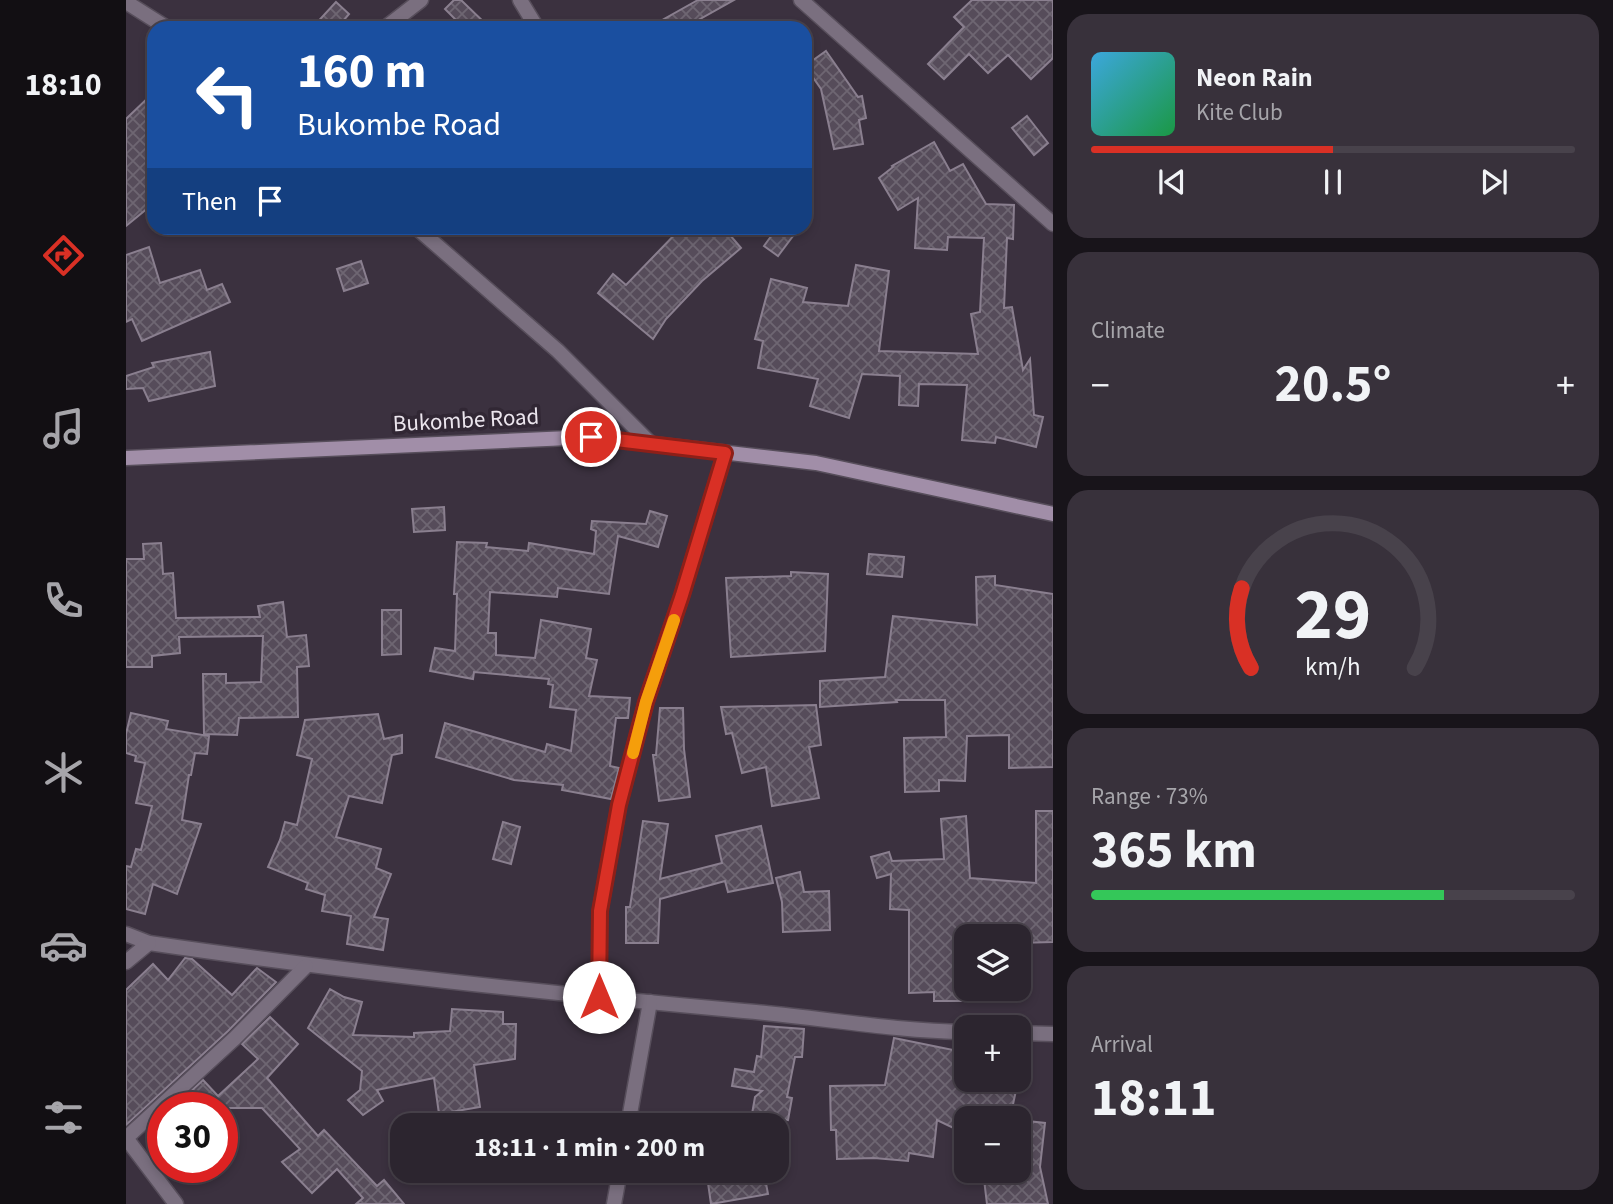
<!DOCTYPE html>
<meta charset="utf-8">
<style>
:root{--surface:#2c252f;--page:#38313b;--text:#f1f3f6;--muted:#a6a5aa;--line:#48424b;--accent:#d93025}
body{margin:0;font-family:"Source Sans 3",sans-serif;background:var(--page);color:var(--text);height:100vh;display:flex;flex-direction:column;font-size:26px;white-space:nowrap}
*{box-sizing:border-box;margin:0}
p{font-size:23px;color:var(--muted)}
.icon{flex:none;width:38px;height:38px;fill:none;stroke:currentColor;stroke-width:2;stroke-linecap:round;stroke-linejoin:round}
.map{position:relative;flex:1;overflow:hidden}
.drawer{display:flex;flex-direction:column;gap:14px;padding:14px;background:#18141a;width:560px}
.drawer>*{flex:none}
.top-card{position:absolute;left:21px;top:21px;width:665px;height:214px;border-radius:21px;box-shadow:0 4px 10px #0003,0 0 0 2px var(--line);background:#1a4fa0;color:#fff;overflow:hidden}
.fabs{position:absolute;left:828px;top:924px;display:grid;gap:14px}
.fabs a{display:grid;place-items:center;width:77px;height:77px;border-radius:14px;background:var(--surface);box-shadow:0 4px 10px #0003,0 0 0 2px var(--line);font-size:35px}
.speed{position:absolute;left:21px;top:1092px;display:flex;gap:14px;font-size:35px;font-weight:700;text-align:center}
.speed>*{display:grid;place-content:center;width:91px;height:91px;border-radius:50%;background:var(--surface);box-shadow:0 4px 10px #0003,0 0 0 2px var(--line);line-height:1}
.speed .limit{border:10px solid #d22;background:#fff;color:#111}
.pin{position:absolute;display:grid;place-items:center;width:60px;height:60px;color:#fff;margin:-30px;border:4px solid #fff;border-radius:50%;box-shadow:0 2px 7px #0007}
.me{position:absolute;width:77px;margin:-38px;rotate:0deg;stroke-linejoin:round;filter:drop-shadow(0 0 5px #0008)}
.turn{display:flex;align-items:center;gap:24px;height:147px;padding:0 35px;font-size:32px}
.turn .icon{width:91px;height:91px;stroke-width:2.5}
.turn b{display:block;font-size:49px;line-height:60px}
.then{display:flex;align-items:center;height:66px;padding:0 35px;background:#0003;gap:14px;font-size:26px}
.big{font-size:52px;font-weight:700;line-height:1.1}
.drawer .tile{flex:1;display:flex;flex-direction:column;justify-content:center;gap:10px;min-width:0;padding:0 24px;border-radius:21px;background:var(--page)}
.drawer .dial{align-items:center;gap:0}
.dial svg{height:182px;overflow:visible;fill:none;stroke:var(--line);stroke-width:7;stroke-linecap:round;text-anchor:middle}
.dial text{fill:var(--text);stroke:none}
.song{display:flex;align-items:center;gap:21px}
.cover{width:84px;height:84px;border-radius:10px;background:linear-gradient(135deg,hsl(200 70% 55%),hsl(140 70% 35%))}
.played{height:7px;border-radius:4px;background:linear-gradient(90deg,var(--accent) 50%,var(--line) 50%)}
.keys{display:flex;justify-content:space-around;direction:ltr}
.heat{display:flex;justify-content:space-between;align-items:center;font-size:38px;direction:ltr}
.charge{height:10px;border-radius:5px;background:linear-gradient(90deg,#34c759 73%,var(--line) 0)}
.trip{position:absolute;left:264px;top:1113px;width:399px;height:70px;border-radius:21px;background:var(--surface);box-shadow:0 4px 10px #0003,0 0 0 2px var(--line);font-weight:700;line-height:70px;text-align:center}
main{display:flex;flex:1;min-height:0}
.tab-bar{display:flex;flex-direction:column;width:126px;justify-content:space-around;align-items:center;background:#120f13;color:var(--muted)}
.tab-bar .icon{width:49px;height:49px}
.tab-bar .selected{color:var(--accent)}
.tab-bar b{font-size:32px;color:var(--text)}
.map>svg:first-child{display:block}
</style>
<main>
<nav class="tab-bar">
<b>18:10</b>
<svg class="icon selected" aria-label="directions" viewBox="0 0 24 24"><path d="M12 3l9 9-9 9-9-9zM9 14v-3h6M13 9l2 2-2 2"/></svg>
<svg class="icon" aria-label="music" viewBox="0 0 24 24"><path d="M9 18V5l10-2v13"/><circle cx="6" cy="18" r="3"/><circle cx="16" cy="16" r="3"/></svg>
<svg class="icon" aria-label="phone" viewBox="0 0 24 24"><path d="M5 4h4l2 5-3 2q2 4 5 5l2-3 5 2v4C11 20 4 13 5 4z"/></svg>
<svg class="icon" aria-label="climate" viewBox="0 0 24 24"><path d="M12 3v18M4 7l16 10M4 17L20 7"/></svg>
<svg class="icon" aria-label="car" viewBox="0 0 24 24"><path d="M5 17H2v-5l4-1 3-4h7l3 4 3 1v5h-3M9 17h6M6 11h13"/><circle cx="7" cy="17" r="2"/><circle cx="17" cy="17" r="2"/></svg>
<svg class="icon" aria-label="filters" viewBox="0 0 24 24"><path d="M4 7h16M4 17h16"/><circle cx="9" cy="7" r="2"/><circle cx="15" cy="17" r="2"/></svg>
</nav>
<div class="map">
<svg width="927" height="1204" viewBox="0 0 927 1204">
<defs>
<pattern id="building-cross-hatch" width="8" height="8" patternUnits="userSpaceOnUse" patternTransform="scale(1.75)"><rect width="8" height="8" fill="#564c5a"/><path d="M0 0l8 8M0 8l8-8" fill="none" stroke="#6e6672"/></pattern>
</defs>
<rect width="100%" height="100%" fill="#3b313f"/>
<g fill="url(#building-cross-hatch)" stroke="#8a7f8f" stroke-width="2">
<polygon points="328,0 335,0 364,28 338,28 319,9"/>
<polygon points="572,0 608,0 558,28 522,28"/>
<polygon points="846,0 927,0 927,58 905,79 882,55 862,73 843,54 818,79 802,64 838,27 828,17"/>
<polygon points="210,2 223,14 211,28 186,28"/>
<polygon points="700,51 732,97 736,96 740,118 733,120 737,144 708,149 695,89 679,66"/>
<polygon points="28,92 28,203 0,226 0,119"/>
<polygon points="901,116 922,143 908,155 886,128"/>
<polygon points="808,142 824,171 837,164 860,204 888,205 887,239 881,238 878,308 886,307 897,370 904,359 908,415 917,417 910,447 870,437 869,443 836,440 841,385 793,384 792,406 773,405 774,376 736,374 723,418 684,406 692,379 632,368 637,341 629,339 645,279 681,288 677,302 722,306 730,265 763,271 753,351 852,354 845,314 854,312 858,238 822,237 821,250 789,248 792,198 772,210 753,178 767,167 766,166"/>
<polygon points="555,228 598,228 615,248 576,281 540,319 527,339 472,293 487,274 500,285"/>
<polygon points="651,228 673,228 652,256 638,246"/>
<polygon points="23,247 34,283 74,270 81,290 96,284 104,302 16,341 6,319 0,322 0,255"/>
<polygon points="235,261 242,283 218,291 211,269"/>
<polygon points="84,352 89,386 23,401 17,388 0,389 0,376 28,367 26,363"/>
<polygon points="318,507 319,530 288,532 286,509"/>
<polygon points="524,511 541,516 532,547 492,536 483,594 432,588 431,597 364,592 362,633 370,633 370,655 409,658 415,620 465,629 460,658 471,660 463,696 504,698 502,718 490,718 484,766 493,768 485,799 436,790 437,785 388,780 310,757 319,723 419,752 421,744 445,751 450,710 424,707 427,685 422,684 423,679 348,672 347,679 304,671 309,648 329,651 331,594 328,594 331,542 361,543 360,547 402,551 403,543 468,554 470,531 465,529 466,521 520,524"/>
<polygon points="35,543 37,574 47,573 50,618 134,617 132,606 157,602 161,637 180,635 183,666 171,667 172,717 113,718 111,735 78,734 77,674 100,674 100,683 135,682 137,636 53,637 54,653 26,656 26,667 0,667 0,559 18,559 17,544"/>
<polygon points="743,554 778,557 776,577 741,574"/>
<polygon points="665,572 702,574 699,651 605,657 600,578 665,576"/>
<polygon points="869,576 869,585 927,594 927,767 883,768 883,735 841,736 839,781 813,780 813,791 779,792 778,738 820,737 819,700 770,700 771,702 694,707 694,681 759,677 767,616 851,625 850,577"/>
<polygon points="256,610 275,610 275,654 256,655"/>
<polygon points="690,705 695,745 683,747 693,798 646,806 640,767 616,773 606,733 600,734 595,707"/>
<polygon points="534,708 557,708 558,749 564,797 533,801 527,755 530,755"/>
<polygon points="5,713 42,721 40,729 83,736 81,754 69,753 65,775 63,775 56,820 75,824 51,894 27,884 19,914 0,909 0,866 5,867 10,849 15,850 26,806 10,803 19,763 9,761 10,756 0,753 0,734"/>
<polygon points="252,714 258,739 276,735 276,753 266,755 256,803 223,796 210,837 255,849 250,868 265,874 248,917 262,919 257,950 221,944 225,916 196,911 199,895 180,889 182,883 142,867 154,840 159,822 171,825 186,759 171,755 179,720"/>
<polygon points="910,811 927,811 927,942 892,943 892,936 840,936 840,1001 808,1001 808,992 783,993 783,910 764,909 765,874 751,878 745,857 763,852 766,861 818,859 815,819 840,816 844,878 910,883"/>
<polygon points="517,821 542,824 534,879 596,863 590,836 635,826 647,883 602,892 599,881 534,899 532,943 500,943 500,907 504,907"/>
<polygon points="377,822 394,827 385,864 367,859"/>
<polygon points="674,872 678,892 703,891 704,930 657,932 656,902 650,878"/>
<polygon points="59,958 66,959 106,995 131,968 150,982 102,1031 0,1125 0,990 27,964 42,980"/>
<polygon points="204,989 218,997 236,1002 227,1035 288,1037 288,1033 324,1031 326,1009 377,1012 377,1024 390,1024 389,1059 348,1065 354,1107 313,1114 308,1078 251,1090 257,1101 237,1115 222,1100 234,1090 236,1071 182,1028"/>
<polygon points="144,1017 172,1044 141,1078 192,1136 198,1130 251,1186 258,1180 278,1204 230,1204 237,1198 211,1169 186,1193 156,1162 174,1149 136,1108 47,1108 77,1080 92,1096 132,1059 116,1044"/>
<polygon points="638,1026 678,1029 676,1057 669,1057 661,1097 666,1098 662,1120 626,1114 629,1097 636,1091 606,1086 609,1069 628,1072 631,1056 635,1057"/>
<polygon points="768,1038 837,1052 831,1080 860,1080 891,1086 884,1118 840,1118 836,1132 811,1120 807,1157 783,1153 782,1161 748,1158 711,1159 710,1130 705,1130 704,1086 759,1085"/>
<polygon points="892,1120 919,1123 914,1167 922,1204 861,1204 857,1171 892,1171"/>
<polygon points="638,1173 642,1194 585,1204 582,1183"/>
</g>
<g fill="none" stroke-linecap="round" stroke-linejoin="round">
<g stroke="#574e5b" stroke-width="17">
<g id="street">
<polyline points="394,0 411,28"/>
<polyline points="675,0 927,224"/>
<polyline points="0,2 41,28"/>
<polyline points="259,28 295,0"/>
<polyline points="291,228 432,351 525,444"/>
<path d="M0,934L23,943C221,972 419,993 618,1011C692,1017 766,1031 840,1032"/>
<polyline points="0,962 23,943"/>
<polyline points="473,997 474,911 493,805 520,702 556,595 599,453"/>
<polyline points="892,1033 927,1034"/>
<polyline points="502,1125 524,1002"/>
<polyline points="50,1204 0,1138 109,1038 180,966"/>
<polyline points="488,1204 494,1171"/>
</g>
</g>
<g stroke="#574e5b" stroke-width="17">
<polyline id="secondary" points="0,458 465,437 690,463 927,514"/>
</g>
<use href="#street" stroke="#7a6f7f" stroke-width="14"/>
<use href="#secondary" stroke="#a18ea8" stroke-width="14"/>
</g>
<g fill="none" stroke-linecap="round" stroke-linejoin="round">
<g stroke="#8d1f18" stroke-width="18">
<polyline id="route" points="465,437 599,453 556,595 520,702 493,805 474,911 473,997"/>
</g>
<use href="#route" stroke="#d93025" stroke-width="12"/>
<polyline stroke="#f59e0b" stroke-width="12" points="507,753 520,702 548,620"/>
</g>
<g text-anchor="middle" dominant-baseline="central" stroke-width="7" stroke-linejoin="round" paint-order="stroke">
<g font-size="23" fill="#ebe5ed" stroke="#312734">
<text transform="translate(340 420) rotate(-3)">Bukombe Road</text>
</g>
</g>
</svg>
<div class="fabs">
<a><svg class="icon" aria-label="layers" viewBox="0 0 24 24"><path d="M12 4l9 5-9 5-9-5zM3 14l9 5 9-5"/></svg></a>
<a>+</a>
<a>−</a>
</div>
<div class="speed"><div class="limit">30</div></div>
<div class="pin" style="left:465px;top:437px;background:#d93025"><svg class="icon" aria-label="arrive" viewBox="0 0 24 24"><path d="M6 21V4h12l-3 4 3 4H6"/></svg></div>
<svg class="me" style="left:473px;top:997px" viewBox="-20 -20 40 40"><circle r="19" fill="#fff"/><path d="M0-13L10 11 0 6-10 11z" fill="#d93025"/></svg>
<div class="trip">18:11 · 1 min · 200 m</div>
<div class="top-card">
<div class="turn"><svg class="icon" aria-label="left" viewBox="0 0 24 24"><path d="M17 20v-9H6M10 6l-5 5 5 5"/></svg><div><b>160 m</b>Bukombe Road</div></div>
<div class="then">Then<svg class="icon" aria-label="arrive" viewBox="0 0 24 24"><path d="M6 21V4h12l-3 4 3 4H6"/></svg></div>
</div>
</div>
<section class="drawer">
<div class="tile">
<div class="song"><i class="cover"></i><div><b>Neon Rain</b><p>Kite Club</p></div></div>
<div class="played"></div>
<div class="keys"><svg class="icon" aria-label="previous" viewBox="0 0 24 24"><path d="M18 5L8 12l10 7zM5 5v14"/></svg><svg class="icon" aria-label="pause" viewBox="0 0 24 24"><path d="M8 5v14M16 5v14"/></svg><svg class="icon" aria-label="next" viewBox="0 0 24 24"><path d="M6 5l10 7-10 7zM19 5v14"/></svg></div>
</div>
<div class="tile"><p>Climate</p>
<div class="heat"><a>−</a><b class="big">20.5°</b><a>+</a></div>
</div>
<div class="tile dial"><svg viewBox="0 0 100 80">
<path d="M14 69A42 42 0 1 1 86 69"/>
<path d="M14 69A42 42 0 0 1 10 34" stroke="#d93025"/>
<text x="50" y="56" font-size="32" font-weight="700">29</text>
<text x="50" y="72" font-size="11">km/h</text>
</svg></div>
<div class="tile"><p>Range · 73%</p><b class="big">365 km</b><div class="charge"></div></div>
<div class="tile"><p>Arrival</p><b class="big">18:11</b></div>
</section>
</main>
